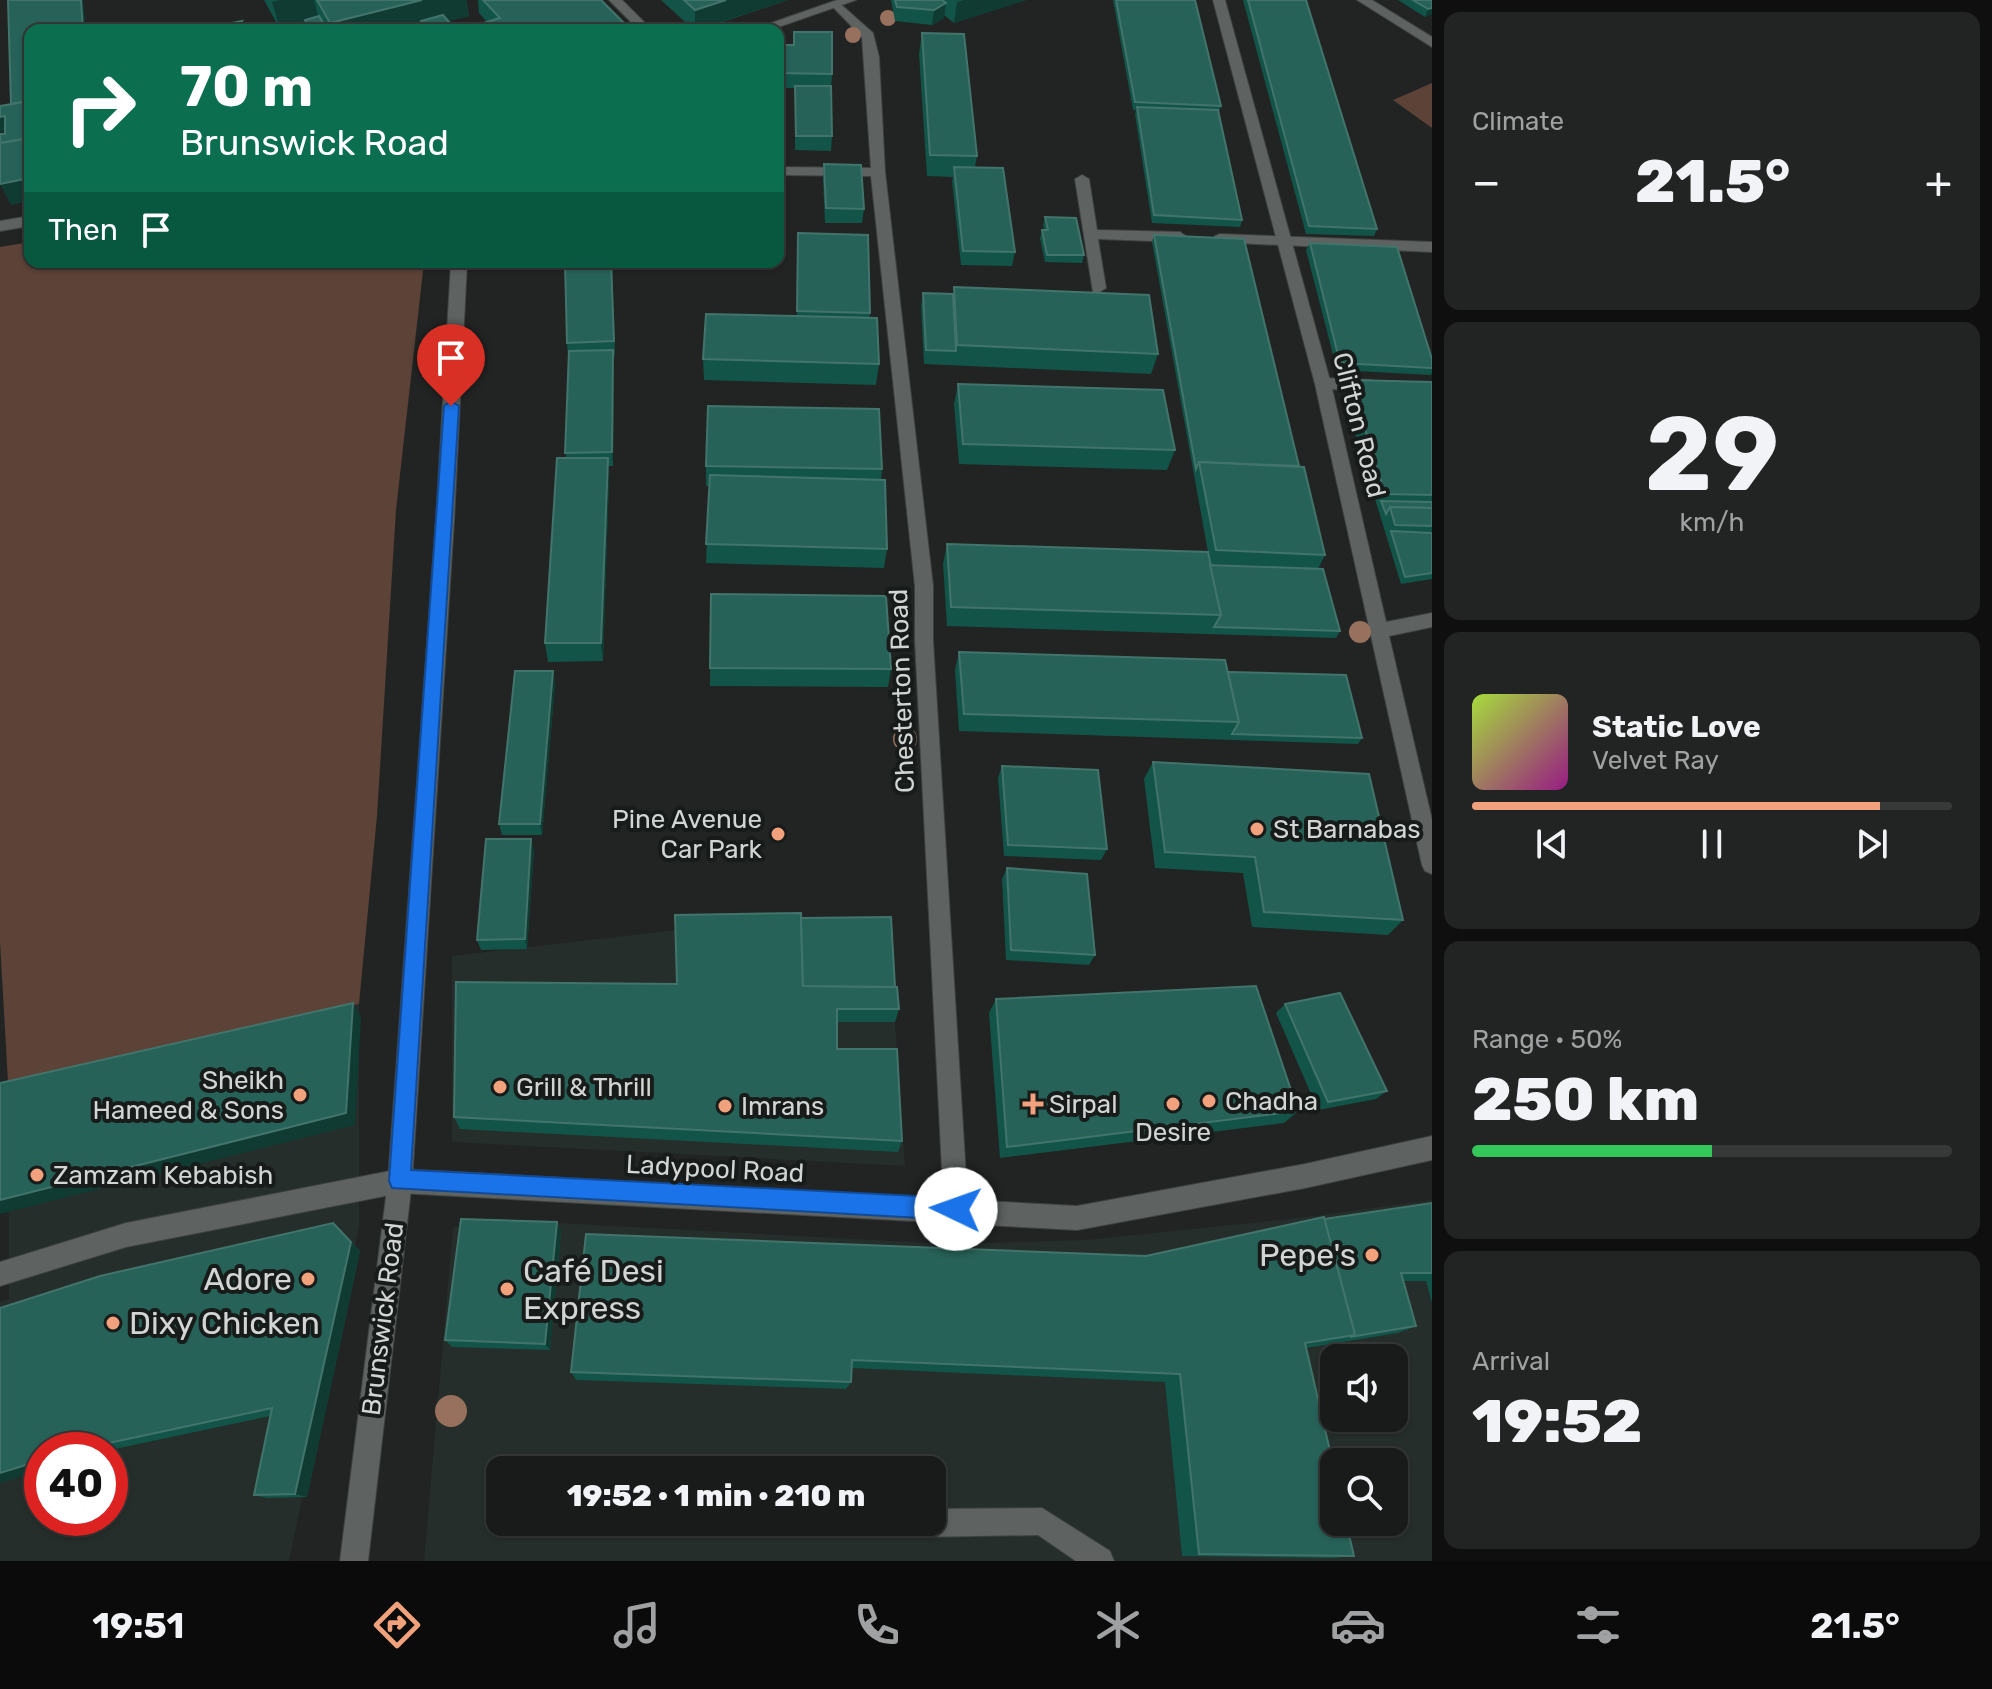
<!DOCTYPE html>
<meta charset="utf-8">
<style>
:root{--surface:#191b1a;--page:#222423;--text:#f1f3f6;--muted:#9fa1a2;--line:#373939;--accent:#f1a17c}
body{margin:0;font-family:Rubik,sans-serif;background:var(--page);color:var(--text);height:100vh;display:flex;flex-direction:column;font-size:30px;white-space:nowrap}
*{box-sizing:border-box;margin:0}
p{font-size:26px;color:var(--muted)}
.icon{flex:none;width:44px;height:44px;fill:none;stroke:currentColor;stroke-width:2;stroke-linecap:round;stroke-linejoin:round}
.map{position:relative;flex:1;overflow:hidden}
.details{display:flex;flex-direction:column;gap:12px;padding:12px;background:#0e0f0e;width:560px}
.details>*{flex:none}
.guide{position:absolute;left:24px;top:24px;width:760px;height:244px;border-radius:16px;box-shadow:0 2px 6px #0004,0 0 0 2px var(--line);background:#0b6e4f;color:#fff;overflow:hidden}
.tools{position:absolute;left:1320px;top:1344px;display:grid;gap:16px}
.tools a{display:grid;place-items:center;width:88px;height:88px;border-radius:16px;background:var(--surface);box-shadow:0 2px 6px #0004,0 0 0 2px var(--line);font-size:40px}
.speed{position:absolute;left:24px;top:1432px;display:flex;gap:16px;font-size:40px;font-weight:700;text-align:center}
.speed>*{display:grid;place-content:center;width:104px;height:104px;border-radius:50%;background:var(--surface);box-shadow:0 2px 6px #0004,0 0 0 2px var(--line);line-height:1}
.speed .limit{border:12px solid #d22;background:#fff;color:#111}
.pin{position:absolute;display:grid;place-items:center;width:68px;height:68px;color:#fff;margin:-82px -34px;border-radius:50% 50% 50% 0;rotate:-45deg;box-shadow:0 0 8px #0007}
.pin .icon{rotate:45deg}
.me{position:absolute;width:88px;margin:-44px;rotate:273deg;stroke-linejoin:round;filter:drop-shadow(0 0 6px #0008)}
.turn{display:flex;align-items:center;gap:28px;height:168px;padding:0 24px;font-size:36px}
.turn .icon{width:104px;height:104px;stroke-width:2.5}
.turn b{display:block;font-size:56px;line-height:68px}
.then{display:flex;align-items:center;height:76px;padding:0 24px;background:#0003;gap:16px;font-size:30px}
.big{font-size:60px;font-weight:800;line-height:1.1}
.details .card{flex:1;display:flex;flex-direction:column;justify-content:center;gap:12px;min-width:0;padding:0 28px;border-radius:16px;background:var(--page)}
.details .dial{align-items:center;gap:0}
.dial b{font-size:104px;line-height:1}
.song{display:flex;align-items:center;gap:24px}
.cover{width:96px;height:96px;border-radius:12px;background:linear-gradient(135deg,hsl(80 70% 55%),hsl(310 70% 35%))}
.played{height:8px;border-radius:4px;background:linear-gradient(90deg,var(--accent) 85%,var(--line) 85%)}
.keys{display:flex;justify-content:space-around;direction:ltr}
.heat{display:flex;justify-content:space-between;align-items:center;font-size:44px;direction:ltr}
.charge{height:12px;border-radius:6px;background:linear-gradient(90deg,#34c759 50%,var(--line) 0)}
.trip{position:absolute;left:486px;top:1456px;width:460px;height:80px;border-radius:16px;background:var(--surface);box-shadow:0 2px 6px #0004,0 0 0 2px var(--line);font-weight:800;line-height:80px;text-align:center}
.tab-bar{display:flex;height:128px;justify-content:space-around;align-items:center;background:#0a0b0a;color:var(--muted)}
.tab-bar .icon{width:56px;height:56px}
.tab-bar .on{color:var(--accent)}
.tab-bar b{font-size:36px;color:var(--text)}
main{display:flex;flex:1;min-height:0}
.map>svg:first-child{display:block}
</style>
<main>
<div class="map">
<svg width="1432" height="1561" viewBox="0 0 1432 1561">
<rect width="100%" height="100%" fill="#212423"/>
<g fill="#252e2b" fill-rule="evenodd">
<polygon points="676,930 894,1009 905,1166 452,1142 452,956"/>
<path d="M359,1004V1227L289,1561H0V1302L9,1299L8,1082ZM42,1450H110V1518H42Z"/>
<path d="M1432,1200V1561H424L453,1227L558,1223L947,1244L1086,1240L1299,1218ZM1334,1358H1394V1418H1334ZM1334,1462H1394V1522H1334ZM500,1470H932V1522H500Z"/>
</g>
<g fill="#5c4237">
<polygon points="1432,83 1432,128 1393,100"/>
<polygon points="30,242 30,262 424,262 396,510 377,816 359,1004 8,1082 0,942 0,247"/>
</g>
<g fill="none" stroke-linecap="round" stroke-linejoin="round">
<g stroke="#3e4241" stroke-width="2">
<g id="service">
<polygon points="1082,175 1089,179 1097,230 1180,232 1187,237 1180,242 1098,239 1106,288 1098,293 1093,292 1075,179"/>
<polygon points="1220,234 1432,242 1432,252 1215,242 1215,236"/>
<polygon points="1323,378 1372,380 1380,386 1372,392 1317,388 1317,380"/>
<polygon points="1042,1508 1110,1551 1114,1561 1076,1561 1038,1535 921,1537 911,1533 907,1523 932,1522 932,1509"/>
</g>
</g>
<g stroke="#3e4241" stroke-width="2">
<g id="minor">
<polygon points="609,0 622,0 652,30 639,30"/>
<polygon points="1213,0 1225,0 1331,384 1386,622 1432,613 1432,627 1389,636 1432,820 1432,874 1425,871 1422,865 1315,384"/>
<polygon points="837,1 873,33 879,57 885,172 933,586 933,641 968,1209 965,1218 956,1221 947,1218 944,1209 915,641 915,586 871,176 778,175 778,167 871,168 862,37 831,5"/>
<polygon points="451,262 467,262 454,521 412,1181 368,1561 340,1561 388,1181 436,521"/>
</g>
</g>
<g stroke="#3e4241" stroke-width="2">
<g id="tertiary">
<polygon points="837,0 856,0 770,30 751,30"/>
<polygon points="1357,0 1372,0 1432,37 1432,47"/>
<polygon points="30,216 30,226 0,231 0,221"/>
<polygon points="1432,1136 1432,1160 1305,1188 1077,1230 400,1193 126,1247 0,1286 0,1262 126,1223 400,1169 1077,1206 1305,1164"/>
</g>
</g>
<use href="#service" fill="#5e6361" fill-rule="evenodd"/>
<use href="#minor" fill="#5e6361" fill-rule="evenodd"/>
<use href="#tertiary" fill="#5e6361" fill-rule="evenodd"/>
</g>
<g fill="#97705e">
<circle cx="888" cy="18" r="8"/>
<circle cx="853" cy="35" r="8"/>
<circle cx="1360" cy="632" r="11"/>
<circle cx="905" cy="739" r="12"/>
<circle cx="451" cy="1411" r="16"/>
</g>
<g fill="#125448" fill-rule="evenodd">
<polygon points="264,0 466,0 469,16 448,21 456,30 424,30 423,28 414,30 303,30 307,28 306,22 280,29"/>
<polygon points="478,0 601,0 629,28 629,30 460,30 487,22 479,13"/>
<polygon points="661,0 788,0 698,30 694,30"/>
<polygon points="891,0 1026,0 954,23 944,15 944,18 932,25 895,21"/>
<polygon points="1113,0 1195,0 1221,106 1219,112 1242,220 1240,227 1152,223 1135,114 1136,110 1133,110"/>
<polygon points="1243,0 1306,0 1377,229 1374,236 1306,234"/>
<polygon points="1398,0 1432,0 1432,14 1425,17"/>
<polygon points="922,33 977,156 975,167 1015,252 1012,266 961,265 952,181 953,177 927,176 919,54"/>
<polygon points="778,45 832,74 831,89 832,136 831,151 795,150 795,88 778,88"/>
<polygon points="824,164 864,209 862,223 825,223 823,179"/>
<polygon points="1045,217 1084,255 1082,263 1045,262 1040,238 1042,230 1044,230 1043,225"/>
<polygon points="798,233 870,313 869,318 879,364 876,385 704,380 703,359 797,316"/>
<path d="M1154,235L1299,466L1325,555L1318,569L1340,631L1336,638L947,626L943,564L947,544L1208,552L1152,242ZM1210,564L1311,568L1210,565Z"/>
<polygon points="1310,243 1432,359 1432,373 1431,375 1337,370 1306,250"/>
<polygon points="612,262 615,355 614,356 613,466 608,466 609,478 603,661 548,662 545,643 566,458 568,357 567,343"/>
<polygon points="954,287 1158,354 1151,374 924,364 921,307 923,293 953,294"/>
<polygon points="1350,380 1432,382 1432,579 1401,584 1343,394"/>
<polygon points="958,384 1175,450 1167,470 959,464 954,404"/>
<polygon points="706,466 882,469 881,480 887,549 884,568 706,563 709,486 706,486"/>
<polygon points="711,594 891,669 888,687 710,686"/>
<polygon points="959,652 1228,672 1362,738 1358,744 959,731 955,670"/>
<polygon points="553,671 555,684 542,835 502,835 499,824"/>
<polygon points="1153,762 1403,920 1388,935 1252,927 1243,873 1155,868 1144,779"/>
<polygon points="1002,766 1107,849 1101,860 1004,856 998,778"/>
<polygon points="534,850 527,949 481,950 477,940"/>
<polygon points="1007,868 1095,955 1089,965 1006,960 1002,879"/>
<polygon points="801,918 895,987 899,1009 895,1022 837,1022 837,1049 902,1141 898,1152 460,1129 454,1117 677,984"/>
<polygon points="996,999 1298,1111 1284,1123 1000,1158 989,1013"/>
<polygon points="1285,1004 1387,1091 1376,1099 1318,1110 1276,1013"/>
<polygon points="1432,1203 1432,1303 1426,1281 1403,1281 1416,1326 1398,1333 1306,1348 1354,1556 1332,1558 1182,1556 1165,1382 852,1368 851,1382 846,1389 576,1380 571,1372 1146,1256 1324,1219"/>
<polygon points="557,1222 561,1232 550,1350 452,1347 445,1340"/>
<polygon points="333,1223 360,1251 307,1497 267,1498 254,1495 270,1416 110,1450 42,1450"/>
</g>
<g fill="#103b33">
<polygon points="81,0 83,0 86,30 83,30"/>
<polygon points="280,0 314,0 319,19 280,29 272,2"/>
<polygon points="422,0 466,0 469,16 426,27 421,21 423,28 414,30 332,30 330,23"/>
<polygon points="726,0 788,0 695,30 695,10"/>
<polygon points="964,0 1026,0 954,23 957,2"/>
<polygon points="946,3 944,18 932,25 934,10"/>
<polygon points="1432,8 1432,14 1425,17 1428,9"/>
<polygon points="242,21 245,30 235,30"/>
<polygon points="5,116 12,131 0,132 0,117"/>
<polygon points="30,178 30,201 11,205 0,184"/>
<polygon points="613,350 614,365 613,466 612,452"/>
<polygon points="608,458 609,478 603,661 601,643"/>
<polygon points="553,671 555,684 542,835 540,824"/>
<polygon points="531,839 534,850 527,949 525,939"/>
<polygon points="353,1003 361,1017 355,1125 0,1214 0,1200"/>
<polygon points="557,1222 561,1232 550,1350 545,1344"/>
<polygon points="351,1242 360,1251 307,1497 295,1494"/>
<polygon points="42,1460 42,1470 0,1483 0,1473"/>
</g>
<g fill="#276258" stroke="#42746b" stroke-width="2">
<polygon points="8,0 81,0 83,30 30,30 30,101 11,104"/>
<polygon points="317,0 422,0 330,23"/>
<polygon points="483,0 601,0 629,28 622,30 460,30 500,18"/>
<polygon points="684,0 726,0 695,10"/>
<polygon points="895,0 942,0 946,3 934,10 897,7"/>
<polygon points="1116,0 1195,0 1221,106 1135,102"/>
<polygon points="1248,0 1306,0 1377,229 1309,226"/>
<polygon points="1413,0 1432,0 1432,8 1428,9"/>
<polygon points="443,15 456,30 429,30 421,21"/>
<polygon points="319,16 327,30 303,30 309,27 305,20"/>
<polygon points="242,21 235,30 196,30"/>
<polygon points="259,26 261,30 248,30 247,28"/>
<polygon points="794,32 832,32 832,74 778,73 778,45 794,45"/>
<polygon points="922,33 964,34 977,156 930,155"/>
<polygon points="795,86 831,86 832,136 796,136"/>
<polygon points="30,101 30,138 0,143 0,150 0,134 5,134 5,116 0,117 0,106"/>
<polygon points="1137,107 1218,110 1242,220 1154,215"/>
<polygon points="30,138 30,178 0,184 0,143"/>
<polygon points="824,164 861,165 864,209 826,208"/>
<polygon points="954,167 1003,168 1015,252 963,251"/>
<polygon points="1045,217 1076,218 1084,255 1047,255 1042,230 1048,230"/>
<polygon points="798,233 868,235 870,313 797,311"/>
<polygon points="1154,235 1244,239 1299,466 1199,462 1196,469"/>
<polygon points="1310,243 1397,247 1432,359 1432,368 1340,363"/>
<polygon points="565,262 611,262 614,341 567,343"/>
<polygon points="954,287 1149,295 1158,354 957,345"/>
<polygon points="923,293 953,294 956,351 926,350"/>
<polygon points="706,314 877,318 879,364 703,359"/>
<polygon points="613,350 612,452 565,453 569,351"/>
<polygon points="1350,380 1432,382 1432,495 1385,494"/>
<polygon points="958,384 1163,390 1175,450 963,444"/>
<polygon points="708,406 879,409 882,469 706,466"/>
<polygon points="557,458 608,458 601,643 545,643"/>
<polygon points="1199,462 1304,467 1325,555 1216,550"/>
<polygon points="710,475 885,480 887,549 706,544"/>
<polygon points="1381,501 1432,502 1432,508 1390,507 1386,514"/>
<polygon points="1390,507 1432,508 1432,526 1395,525"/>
<polygon points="1391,531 1432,533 1432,573 1405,577"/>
<polygon points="947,544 1208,552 1221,615 951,607"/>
<polygon points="1210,565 1323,569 1340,631 1214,627 1221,615"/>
<polygon points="711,594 886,596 891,669 710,668"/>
<polygon points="959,652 1225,660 1239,722 964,714"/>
<polygon points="515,671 553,671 540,824 499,824"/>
<polygon points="1228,672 1346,675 1362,738 1232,734 1239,722"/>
<polygon points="1153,762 1369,774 1403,920 1264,912 1255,857 1165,852"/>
<polygon points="1002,766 1098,770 1107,849 1008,845"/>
<polygon points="486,839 531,839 525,939 477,940"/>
<polygon points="1007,868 1087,874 1095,955 1011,950"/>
<polygon points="801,913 803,986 897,987 899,1009 837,1009 837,1049 897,1049 902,1141 454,1117 456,982 677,984 675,915"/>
<polygon points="891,917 895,987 803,986 801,918"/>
<polygon points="1256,986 1298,1111 1007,1147 996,999"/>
<polygon points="1340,993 1387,1091 1328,1102 1285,1004"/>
<polygon points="353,1003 346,1113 0,1200 0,1083"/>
<polygon points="1432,1203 1432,1273 1401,1273 1416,1326 1350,1337 1355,1335 1324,1219"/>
<polygon points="1324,1217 1355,1335 1305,1343 1334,1468 1334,1522 1346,1522 1354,1556 1199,1554 1180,1374 852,1360 851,1382 571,1372 586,1234 1146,1256"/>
<polygon points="461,1219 557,1222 545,1344 445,1340"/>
<polygon points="333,1223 351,1242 295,1494 254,1495 272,1408 76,1450 42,1450 42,1460 0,1473 0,1308 100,1276"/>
</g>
<polygon fill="#1a73e8" stroke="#114b97" stroke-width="2" points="451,401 459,406 411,1170 956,1198 964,1201 967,1209 964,1217 956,1220 392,1188 389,1181 444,406"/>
<g fill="#f1a17c" stroke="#171b1a" stroke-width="3">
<circle cx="1257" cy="829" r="8"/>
<circle cx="778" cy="834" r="8"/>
<circle cx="500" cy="1087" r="8"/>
<circle cx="300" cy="1095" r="8"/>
<circle cx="1209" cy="1101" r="8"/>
<path d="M1029 1092h8v8h8v8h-8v8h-8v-8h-8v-8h8z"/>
<circle cx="1173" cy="1104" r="8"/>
<circle cx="725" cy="1106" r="8"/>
<circle cx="37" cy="1175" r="8"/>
<circle cx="1372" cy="1255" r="8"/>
<circle cx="308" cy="1279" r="8"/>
<circle cx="507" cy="1289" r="8"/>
<circle cx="113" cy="1323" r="8"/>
</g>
<g text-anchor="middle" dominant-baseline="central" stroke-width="8" stroke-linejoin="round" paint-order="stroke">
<g font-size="26" fill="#d2d5d4" stroke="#171b1a">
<text transform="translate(1359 425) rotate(76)">Clifton Road</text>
<text transform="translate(902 691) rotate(-92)">Chesterton Road</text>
<text transform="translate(715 1169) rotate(3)">Ladypool Road</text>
<text transform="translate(383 1319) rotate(-83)">Brunswick Road</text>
</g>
<g font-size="26" fill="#d2d5d4" stroke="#171b1a" text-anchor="start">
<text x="762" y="819" text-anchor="end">Pine Avenue<tspan x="762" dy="30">Car Park</tspan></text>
<text x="1273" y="829">St Barnabas</text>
<text x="284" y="1080" text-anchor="end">Sheikh<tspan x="284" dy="30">Hameed &amp; Sons</tspan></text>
<text x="516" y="1087">Grill &amp; Thrill</text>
<text x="1225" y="1101">Chadha</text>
<text x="1049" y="1104">Sirpal</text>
<text x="741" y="1106">Imrans</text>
<text x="1173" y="1132" text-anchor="middle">Desire</text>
<text x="53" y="1175">Zamzam Kebabish</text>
</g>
<g font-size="32" fill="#d2d5d4" stroke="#171b1a" text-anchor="end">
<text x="1356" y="1255">Pepe's</text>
<text x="523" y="1271" text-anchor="start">Café Desi<tspan x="523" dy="37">Express</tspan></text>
<text x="292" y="1279">Adore</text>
<text x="129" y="1323" text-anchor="start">Dixy Chicken</text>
</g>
</g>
</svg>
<div class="tools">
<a><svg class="icon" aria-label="sound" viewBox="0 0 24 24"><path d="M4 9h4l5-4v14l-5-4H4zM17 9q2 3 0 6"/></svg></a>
<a><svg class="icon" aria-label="search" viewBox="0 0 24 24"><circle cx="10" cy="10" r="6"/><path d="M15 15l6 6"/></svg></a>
</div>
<div class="speed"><div class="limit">40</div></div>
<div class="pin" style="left:451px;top:406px;background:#d93025"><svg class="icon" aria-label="arrive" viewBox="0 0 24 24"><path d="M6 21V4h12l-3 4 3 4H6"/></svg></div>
<svg class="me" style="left:956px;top:1209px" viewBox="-20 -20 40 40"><circle r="19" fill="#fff"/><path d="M0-13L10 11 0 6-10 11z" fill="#1a73e8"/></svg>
<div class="trip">19:52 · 1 min · 210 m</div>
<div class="guide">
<div class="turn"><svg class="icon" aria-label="right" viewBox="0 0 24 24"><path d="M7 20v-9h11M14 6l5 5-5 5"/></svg><div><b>70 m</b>Brunswick Road</div></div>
<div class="then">Then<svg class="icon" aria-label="arrive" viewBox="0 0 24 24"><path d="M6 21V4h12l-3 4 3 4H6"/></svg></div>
</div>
</div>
<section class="details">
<div class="card"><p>Climate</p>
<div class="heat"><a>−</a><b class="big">21.5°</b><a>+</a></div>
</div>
<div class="card dial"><b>29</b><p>km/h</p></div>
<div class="card">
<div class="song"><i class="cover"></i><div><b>Static Love</b><p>Velvet Ray</p></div></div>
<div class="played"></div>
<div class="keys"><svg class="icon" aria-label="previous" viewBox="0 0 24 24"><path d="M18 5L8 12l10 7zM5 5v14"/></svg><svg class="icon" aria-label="pause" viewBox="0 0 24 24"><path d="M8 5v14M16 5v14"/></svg><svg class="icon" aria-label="next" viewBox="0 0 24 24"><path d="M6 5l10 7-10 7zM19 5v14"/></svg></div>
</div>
<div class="card"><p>Range · 50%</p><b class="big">250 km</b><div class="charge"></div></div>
<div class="card"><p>Arrival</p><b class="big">19:52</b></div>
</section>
</main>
<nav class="tab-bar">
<b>19:51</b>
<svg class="icon on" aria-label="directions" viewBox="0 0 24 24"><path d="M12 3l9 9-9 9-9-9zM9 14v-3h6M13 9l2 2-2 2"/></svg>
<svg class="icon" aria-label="music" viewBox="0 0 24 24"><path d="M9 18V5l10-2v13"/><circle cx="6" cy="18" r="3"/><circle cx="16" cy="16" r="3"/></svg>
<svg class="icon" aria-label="phone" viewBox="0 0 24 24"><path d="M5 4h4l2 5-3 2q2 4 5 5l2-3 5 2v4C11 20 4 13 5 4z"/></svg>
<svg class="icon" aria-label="climate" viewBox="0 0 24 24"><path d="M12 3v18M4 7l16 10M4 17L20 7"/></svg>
<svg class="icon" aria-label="car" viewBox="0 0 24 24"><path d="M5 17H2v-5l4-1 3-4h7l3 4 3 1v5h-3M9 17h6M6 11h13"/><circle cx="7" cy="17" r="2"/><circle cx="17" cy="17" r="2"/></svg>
<svg class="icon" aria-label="filters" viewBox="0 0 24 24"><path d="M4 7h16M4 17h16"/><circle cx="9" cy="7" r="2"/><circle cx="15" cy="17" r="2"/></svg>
<b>21.5°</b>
</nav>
